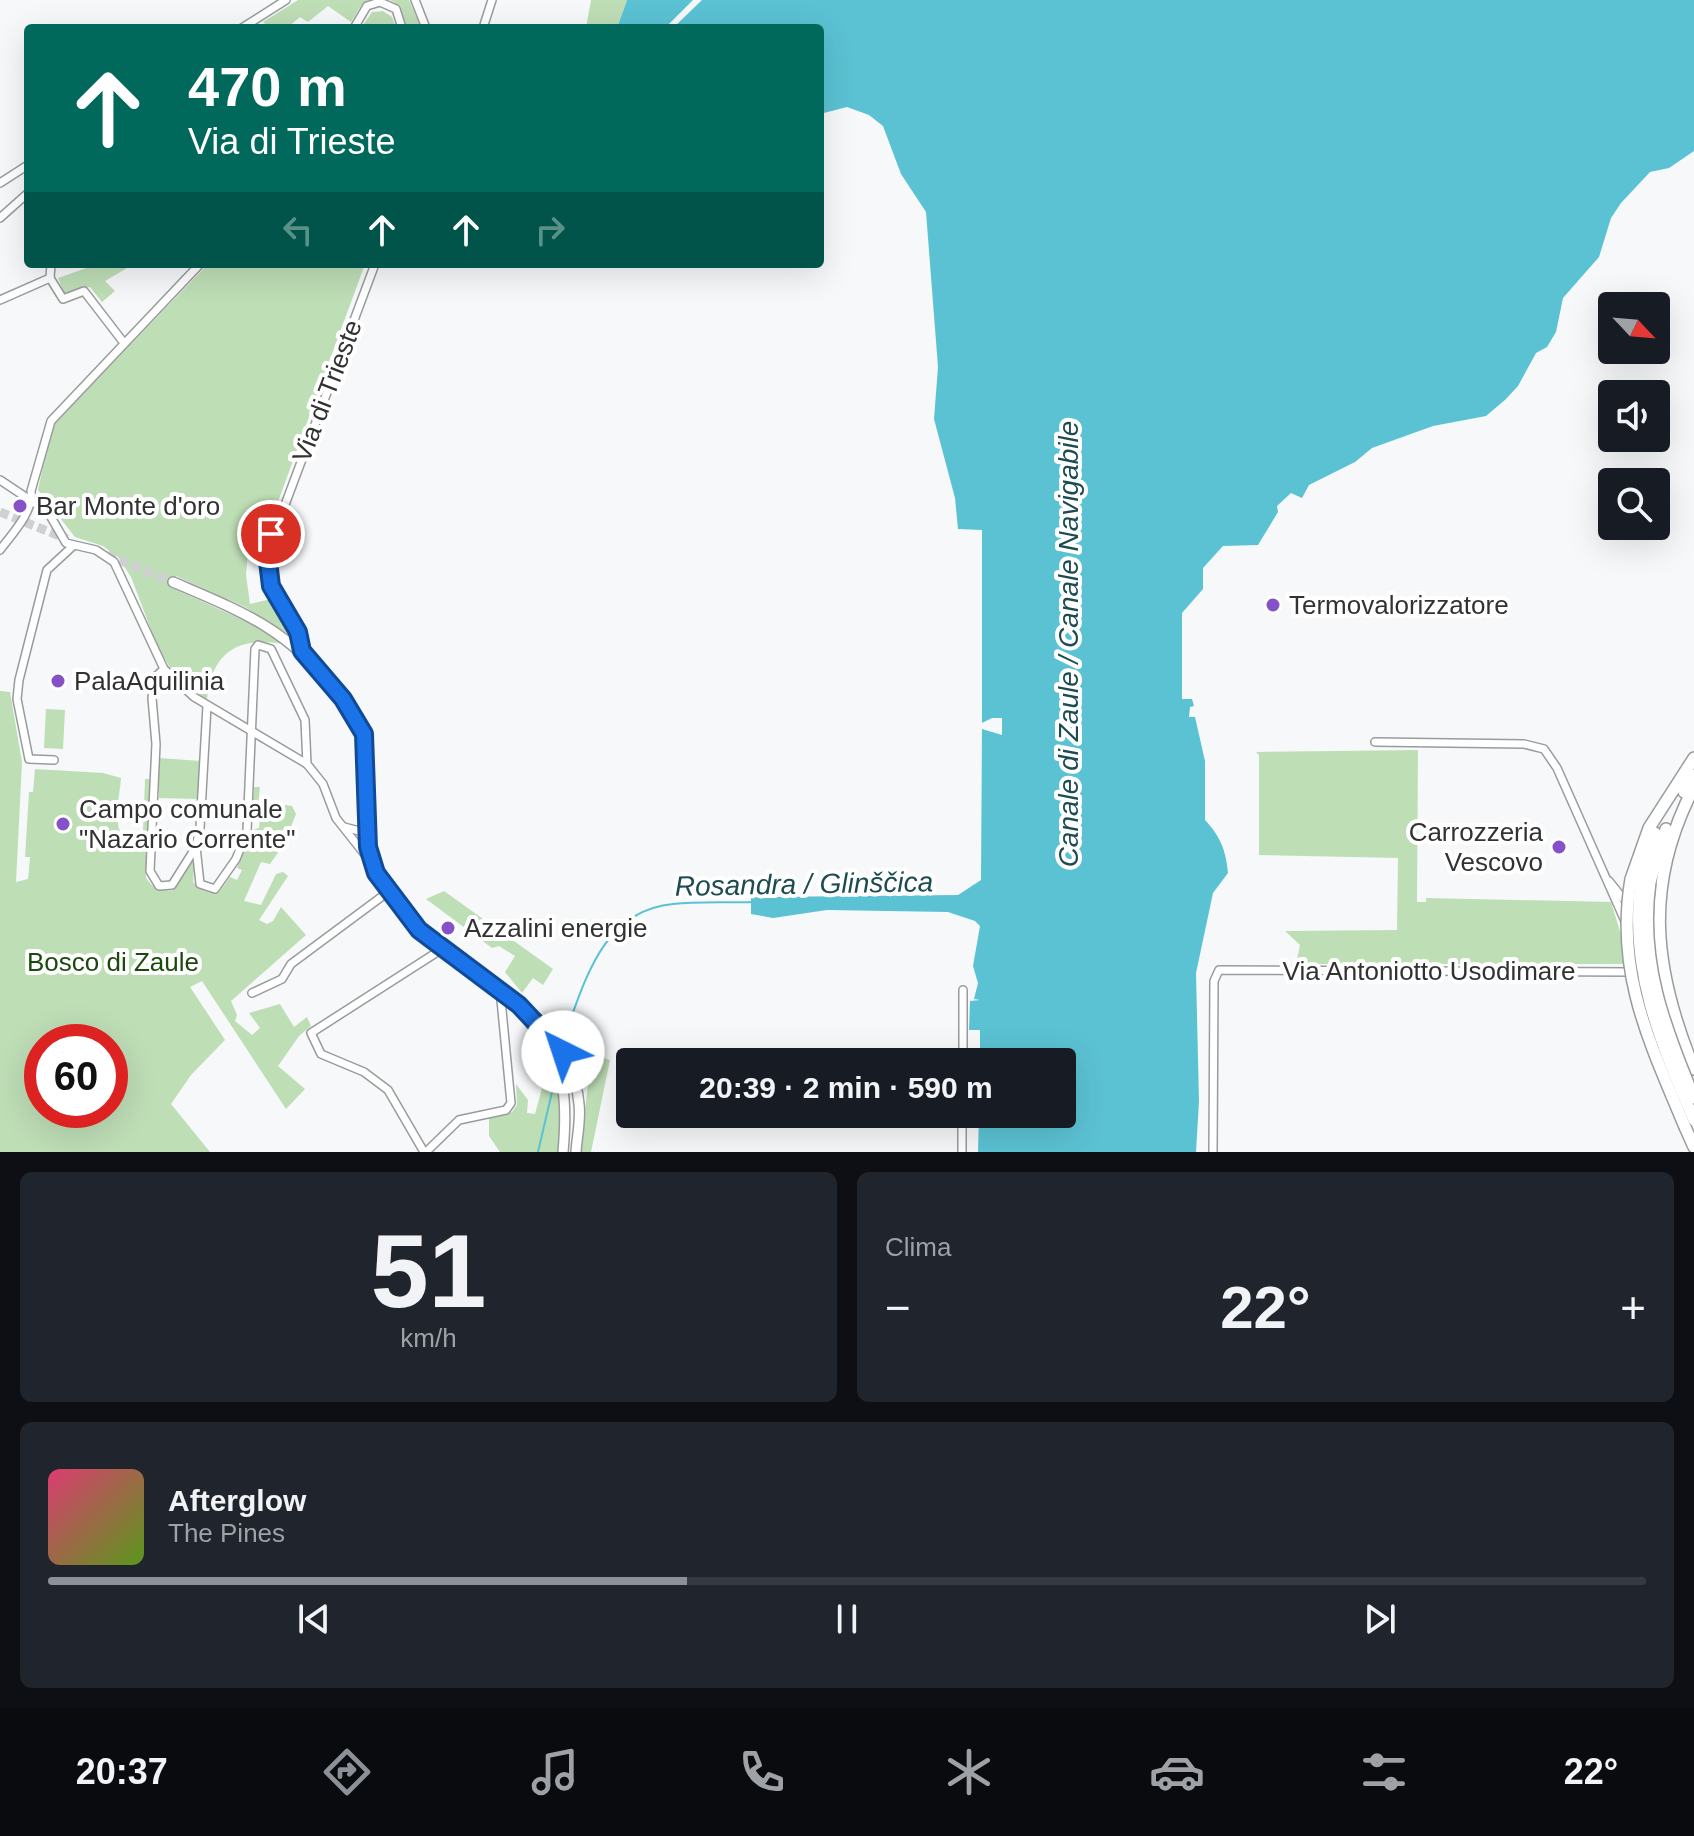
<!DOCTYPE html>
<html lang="it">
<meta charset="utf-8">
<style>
:root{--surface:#171b24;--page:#20242c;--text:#f1f3f6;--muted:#9ea1a6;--line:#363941;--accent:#8c9099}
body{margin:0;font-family:Arial,sans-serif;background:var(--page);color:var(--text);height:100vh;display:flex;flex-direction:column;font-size:30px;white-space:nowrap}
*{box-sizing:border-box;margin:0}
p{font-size:26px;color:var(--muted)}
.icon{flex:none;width:44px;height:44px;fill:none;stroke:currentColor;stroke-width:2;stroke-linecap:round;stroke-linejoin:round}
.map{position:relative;height:1152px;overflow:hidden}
.details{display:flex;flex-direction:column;gap:20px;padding:20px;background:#0d0f14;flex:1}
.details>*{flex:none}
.hud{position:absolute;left:24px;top:24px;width:800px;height:244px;border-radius:8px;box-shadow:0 8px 32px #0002;background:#00695c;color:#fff;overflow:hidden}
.needle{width:52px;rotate:116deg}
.buttons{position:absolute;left:1598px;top:292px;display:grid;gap:16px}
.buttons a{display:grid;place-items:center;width:72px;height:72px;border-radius:8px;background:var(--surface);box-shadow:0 8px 32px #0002;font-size:40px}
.speed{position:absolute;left:24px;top:1024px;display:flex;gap:16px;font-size:40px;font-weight:700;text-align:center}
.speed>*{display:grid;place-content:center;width:104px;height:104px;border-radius:50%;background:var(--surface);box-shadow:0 8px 32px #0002;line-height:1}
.speed .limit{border:12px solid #d22;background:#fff;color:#111}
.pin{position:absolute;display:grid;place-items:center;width:68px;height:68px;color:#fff;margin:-34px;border:4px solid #fff;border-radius:50%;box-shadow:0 2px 8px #0007}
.me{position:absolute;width:88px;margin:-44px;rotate:319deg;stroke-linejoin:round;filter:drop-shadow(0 0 6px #0008)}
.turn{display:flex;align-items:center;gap:28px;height:168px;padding:0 32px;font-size:36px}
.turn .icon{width:104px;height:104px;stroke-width:2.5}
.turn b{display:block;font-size:56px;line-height:68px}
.lanes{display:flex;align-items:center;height:76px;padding:0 32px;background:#0003;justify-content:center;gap:40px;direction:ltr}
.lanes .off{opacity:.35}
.big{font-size:60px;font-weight:700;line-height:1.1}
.details .tile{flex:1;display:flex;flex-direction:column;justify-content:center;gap:12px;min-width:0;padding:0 28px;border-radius:12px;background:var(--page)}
.details .dial{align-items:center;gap:0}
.dial b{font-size:104px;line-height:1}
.song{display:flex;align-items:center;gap:24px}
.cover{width:96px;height:96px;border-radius:12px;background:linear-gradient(135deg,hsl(340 70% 55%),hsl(90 70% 35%))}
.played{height:8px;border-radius:4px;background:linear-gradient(90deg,var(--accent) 40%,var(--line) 40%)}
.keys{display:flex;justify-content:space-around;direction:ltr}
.heat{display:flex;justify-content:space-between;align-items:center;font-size:44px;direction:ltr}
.details .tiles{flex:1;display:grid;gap:20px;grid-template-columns:1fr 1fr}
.tile:last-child{grid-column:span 2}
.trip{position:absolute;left:616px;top:1048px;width:460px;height:80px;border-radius:8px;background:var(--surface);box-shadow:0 8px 32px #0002;font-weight:700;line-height:80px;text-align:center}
.tabs{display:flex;height:128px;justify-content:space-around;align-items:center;background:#090b0e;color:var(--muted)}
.tabs .icon{width:56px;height:56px}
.tabs .selected{color:var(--accent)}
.tabs b{font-size:36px;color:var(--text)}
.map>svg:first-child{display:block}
</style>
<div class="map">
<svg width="1694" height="1152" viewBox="0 0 1694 1152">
<rect width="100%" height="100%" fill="#f6f8f9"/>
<g fill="#bedeb6" fill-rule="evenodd">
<polygon points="298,0 369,0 360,7 351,22 328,6 308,22 300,17 287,28 270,28 263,22"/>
<polygon points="390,0 409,0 421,28 407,28 400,6"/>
<polygon points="591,0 627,0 617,28 586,28"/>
<polygon points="383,11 392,17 396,28 361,28 372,12"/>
<polygon points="98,264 134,264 105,281 115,291 102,302 90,287 64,293 58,278"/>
<path d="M208,264H365L264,540H249L246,575L250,604L271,599L289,623L293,637L245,607L176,576L170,587L259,627L288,645C241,635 211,650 207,701L176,677L158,648L131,577L118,557L103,546L75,537L38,490L52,426Z"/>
<path d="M0,691L10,692L22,762L16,882L28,879L30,857H25L29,792H33L35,769L103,773L121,778C120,798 108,835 133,842L143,833L145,779H150L146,878C154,889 160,892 174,890L195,855L193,882C201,891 208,894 219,892L230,877L237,880L242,870L237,868L250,831L259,828L260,819L252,818L254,787H260L257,815L277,816L280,804L292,806L296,814L284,844L270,864L261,862L244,901L261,905L276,874L283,872L288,876L259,920L267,924L273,921L281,907L306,935L231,1001L237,1015L235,1021L252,1035L260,1028L249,1013L280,1004L294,1027L307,1017L311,1026L299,1036L278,1066L305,1089L286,1109L202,981L190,987L225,1040L191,1075L171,1104L210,1152H0ZM42,1042H110V1110H42Z"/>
<polygon points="46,709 65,710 63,749 44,748"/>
<polygon points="1418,750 1417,902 1426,902 1426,898 1611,902 1630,964 1296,964 1300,945 1285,931 1397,930 1398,858 1259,855 1259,755 1256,752"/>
<polygon points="159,758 201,761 198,799 159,798"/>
<polygon points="444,891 553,969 543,985 533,978 522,993 505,972 515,956 499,946 492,948 426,899"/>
<polygon points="596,1055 610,1060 591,1152 580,1152 588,1084 592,1083"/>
<path d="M550,1059C564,1091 561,1118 558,1152H500L489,1136V1118L512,1112L517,1105L516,1084L528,1100L527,1113L535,1114Z"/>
</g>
<g fill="#5bc2d3">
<polygon points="627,0 693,0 665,28 617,28"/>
<path d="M702,0H1694V151L1669,168L1650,172L1621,203L1611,218L1599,257L1563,298L1556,332L1547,347L1536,353L1518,386L1506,399L1486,416L1433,426L1372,448L1355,462L1309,485L1302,498L1291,493L1277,506L1278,512L1258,545L1223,546L1203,568V589L1182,613V699H1192L1194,706L1190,707L1189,717H1195L1205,761V820C1220,836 1226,850 1228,873L1213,893L1196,973L1199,1101L1196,1152H978L979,1114H1062V1062H980V1030H969L970,1001L980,1000L974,999L978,983L973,966L980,926L975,921L948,912L827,910L773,918L751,914V897L958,895L981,880L982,729L1002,735V718H992L982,723V530L958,529L955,498L934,419L938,367L926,212L901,174L883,126L869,115L847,107L820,114V28H673Z"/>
</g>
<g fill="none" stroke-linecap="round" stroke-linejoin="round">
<g stroke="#5bc2d3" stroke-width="2">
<path d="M562,1043C584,985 600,911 673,904C700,901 727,903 753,902"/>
<polyline points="538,1152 556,1075"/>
</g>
<g stroke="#cfd0d1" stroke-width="9" stroke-dasharray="9 4.5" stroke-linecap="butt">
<polyline points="0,512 67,539"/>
<polyline points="107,555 173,582"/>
</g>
<g stroke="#999b9c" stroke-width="10">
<g id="minor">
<polyline points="415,0 426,28"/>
<polyline points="242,28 286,0"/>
<polyline points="354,28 367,6 380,2 396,9 402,28"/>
<polyline points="483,28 492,0"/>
<polyline points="0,183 28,165"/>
<polyline points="0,218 28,193"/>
<polyline points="51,264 50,278 63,299 84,291 124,343"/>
<polyline points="0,300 50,278"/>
<polyline points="0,480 48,512 66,543 96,550 114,562 164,669 194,697 307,764 323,784 336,818 370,861"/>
<path d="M0,550C12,534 34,511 31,491L51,421L200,264"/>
<polyline points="302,651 298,632 271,586 267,553 375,264"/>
<polyline points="164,669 154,678 152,698 156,744 150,871 159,886 172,885 196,847 200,828 207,706"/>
<polyline points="1375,742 1524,744 1544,749 1557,768 1637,948"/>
<polyline points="54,760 29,759 17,699 19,680 47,570 73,546"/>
<polyline points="344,827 367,833"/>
<polyline points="196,847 200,884 215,889 236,859 247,831 255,649 258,645 271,649 305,720 307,764"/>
<polyline points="1609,881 1629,906"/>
<polyline points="252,993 282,979 291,964 388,892"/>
<polyline points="963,1062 963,990"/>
<polyline points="424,1152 388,1090 364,1072 321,1054 311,1033 442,949"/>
<polyline points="426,1152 459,1120 506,1110 511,1103 501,1000 504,993"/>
<polyline points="962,1152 962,1114"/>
<polyline points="1213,1152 1214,981 1219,970 1634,972"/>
</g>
</g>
<g stroke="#999b9c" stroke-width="12">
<g id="major">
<path d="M173,582C243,612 286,628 336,690C349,707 364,727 366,749C370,800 358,850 389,895C442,970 570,1001 579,1104C581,1120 577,1136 576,1152"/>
<path d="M543,1035C566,1074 567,1107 563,1152"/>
</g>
</g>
<g stroke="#999b9c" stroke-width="14">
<g id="highway">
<path d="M1694,787C1643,885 1653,969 1694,1069"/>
<polyline points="1684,792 1694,775"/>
<polyline points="1631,879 1649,828 1694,758"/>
<polyline points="1641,881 1655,833"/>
<polyline points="1650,882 1666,829"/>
<polyline points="1685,1127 1694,1147"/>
</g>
</g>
<use href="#minor" stroke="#fff" stroke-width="7"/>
<use href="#major" stroke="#fff" stroke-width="9"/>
<use href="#highway" stroke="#fff" stroke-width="11"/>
<g stroke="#999b9c" stroke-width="14" stroke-linecap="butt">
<g id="highway-bridge">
<path d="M1631,879C1615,973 1650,1043 1685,1127"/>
<path d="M1641,881C1629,968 1660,1041 1694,1120"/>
<path d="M1650,882C1639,961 1664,1026 1694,1098"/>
</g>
</g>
<use href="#highway-bridge" stroke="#fff" stroke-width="11"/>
</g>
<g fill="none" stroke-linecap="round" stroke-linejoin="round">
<g stroke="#114b97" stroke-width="20">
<polyline id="route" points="271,534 267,553 271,586 298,632 302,651 343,699 364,734 368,847 376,873 419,930 519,1005 563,1052"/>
</g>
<use href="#route" stroke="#1a73e8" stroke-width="14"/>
</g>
<g fill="#8650c8" stroke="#fff" stroke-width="3">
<circle cx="20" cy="506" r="8"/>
<circle cx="1273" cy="605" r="8"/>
<circle cx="58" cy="681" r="8"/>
<circle cx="63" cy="824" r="8"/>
<circle cx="1559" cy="847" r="8"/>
<circle cx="448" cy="928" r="8"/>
</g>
<g text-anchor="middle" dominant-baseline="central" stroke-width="8" stroke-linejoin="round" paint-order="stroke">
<g font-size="26" fill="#323233" stroke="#fff">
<text transform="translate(327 391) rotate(-69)">Via di Trieste</text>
<text x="1429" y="971">Via Antoniotto Usodimare</text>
</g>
<g font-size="26" fill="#323233" stroke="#fff" text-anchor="start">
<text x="36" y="506">Bar Monte d'oro</text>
<text x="1289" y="605">Termovalorizzatore</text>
<text x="74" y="681">PalaAquilinia</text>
<text x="79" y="809">Campo comunale<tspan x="79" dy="30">"Nazario Corrente"</tspan></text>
<text x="1543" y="832" text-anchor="end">Carrozzeria<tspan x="1543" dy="30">Vescovo</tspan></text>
<text x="464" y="928">Azzalini energie</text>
</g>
<g font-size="26" fill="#1c4a0e" stroke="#fff">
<text x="113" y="962">Bosco di Zaule</text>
</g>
<g font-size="28" font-style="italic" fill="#1c4b52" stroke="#fff">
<text transform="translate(1068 644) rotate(-90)">Canale di Zaule / Canale Navigabile</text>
<text transform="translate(804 884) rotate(-1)">Rosandra / Glinščica</text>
</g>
</g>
</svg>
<div class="buttons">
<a><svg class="needle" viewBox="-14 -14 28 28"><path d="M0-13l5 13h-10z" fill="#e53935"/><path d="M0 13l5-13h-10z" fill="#9ea1a6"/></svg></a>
<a><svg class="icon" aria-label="sound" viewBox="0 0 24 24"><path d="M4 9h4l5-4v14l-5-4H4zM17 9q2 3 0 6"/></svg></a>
<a><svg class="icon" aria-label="search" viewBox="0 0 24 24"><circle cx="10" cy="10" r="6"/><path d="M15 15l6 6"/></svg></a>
</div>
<div class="speed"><div class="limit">60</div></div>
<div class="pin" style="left:271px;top:534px;background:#d93025"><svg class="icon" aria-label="arrive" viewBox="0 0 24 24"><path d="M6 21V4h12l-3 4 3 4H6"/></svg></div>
<svg class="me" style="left:563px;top:1052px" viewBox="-20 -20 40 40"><circle r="19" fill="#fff"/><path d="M0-13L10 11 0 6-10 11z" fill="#1a73e8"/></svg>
<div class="trip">20:39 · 2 min · 590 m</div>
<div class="hud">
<div class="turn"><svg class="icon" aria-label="ahead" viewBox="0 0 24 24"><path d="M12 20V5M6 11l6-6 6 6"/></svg><div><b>470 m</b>Via di Trieste</div></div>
<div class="lanes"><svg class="icon off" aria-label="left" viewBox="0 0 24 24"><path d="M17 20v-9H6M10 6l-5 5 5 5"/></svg><svg class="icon" aria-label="ahead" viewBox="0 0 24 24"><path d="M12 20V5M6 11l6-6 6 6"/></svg><svg class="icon" aria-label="ahead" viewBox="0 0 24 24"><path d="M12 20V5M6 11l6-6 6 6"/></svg><svg class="icon off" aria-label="right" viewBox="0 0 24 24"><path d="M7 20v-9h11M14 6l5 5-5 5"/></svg></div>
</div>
</div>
<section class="details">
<div class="tiles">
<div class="tile dial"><b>51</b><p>km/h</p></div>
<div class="tile"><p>Clima</p>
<div class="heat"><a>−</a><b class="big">22°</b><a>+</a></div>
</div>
<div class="tile">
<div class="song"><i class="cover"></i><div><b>Afterglow</b><p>The Pines</p></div></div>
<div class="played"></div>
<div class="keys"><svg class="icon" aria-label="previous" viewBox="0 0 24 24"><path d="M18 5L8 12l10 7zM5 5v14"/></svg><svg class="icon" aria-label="pause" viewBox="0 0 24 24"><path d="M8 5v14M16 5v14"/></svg><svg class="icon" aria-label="next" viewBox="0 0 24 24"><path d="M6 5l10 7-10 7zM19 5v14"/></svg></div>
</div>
</div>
</section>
<nav class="tabs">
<b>20:37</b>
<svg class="icon selected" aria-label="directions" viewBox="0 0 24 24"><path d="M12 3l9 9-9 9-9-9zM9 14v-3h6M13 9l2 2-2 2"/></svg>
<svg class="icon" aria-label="music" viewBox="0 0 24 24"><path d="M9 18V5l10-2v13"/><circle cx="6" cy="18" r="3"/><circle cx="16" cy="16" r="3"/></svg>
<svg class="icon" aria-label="phone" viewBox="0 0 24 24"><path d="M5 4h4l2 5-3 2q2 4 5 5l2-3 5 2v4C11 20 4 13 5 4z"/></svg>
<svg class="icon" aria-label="climate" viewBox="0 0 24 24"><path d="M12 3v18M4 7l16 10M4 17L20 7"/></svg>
<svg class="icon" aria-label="car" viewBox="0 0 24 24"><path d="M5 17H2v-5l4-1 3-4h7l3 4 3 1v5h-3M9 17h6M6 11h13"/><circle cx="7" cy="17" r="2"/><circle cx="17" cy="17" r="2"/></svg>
<svg class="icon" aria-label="filters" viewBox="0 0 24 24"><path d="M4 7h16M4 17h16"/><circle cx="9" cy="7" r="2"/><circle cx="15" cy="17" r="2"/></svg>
<b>22°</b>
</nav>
